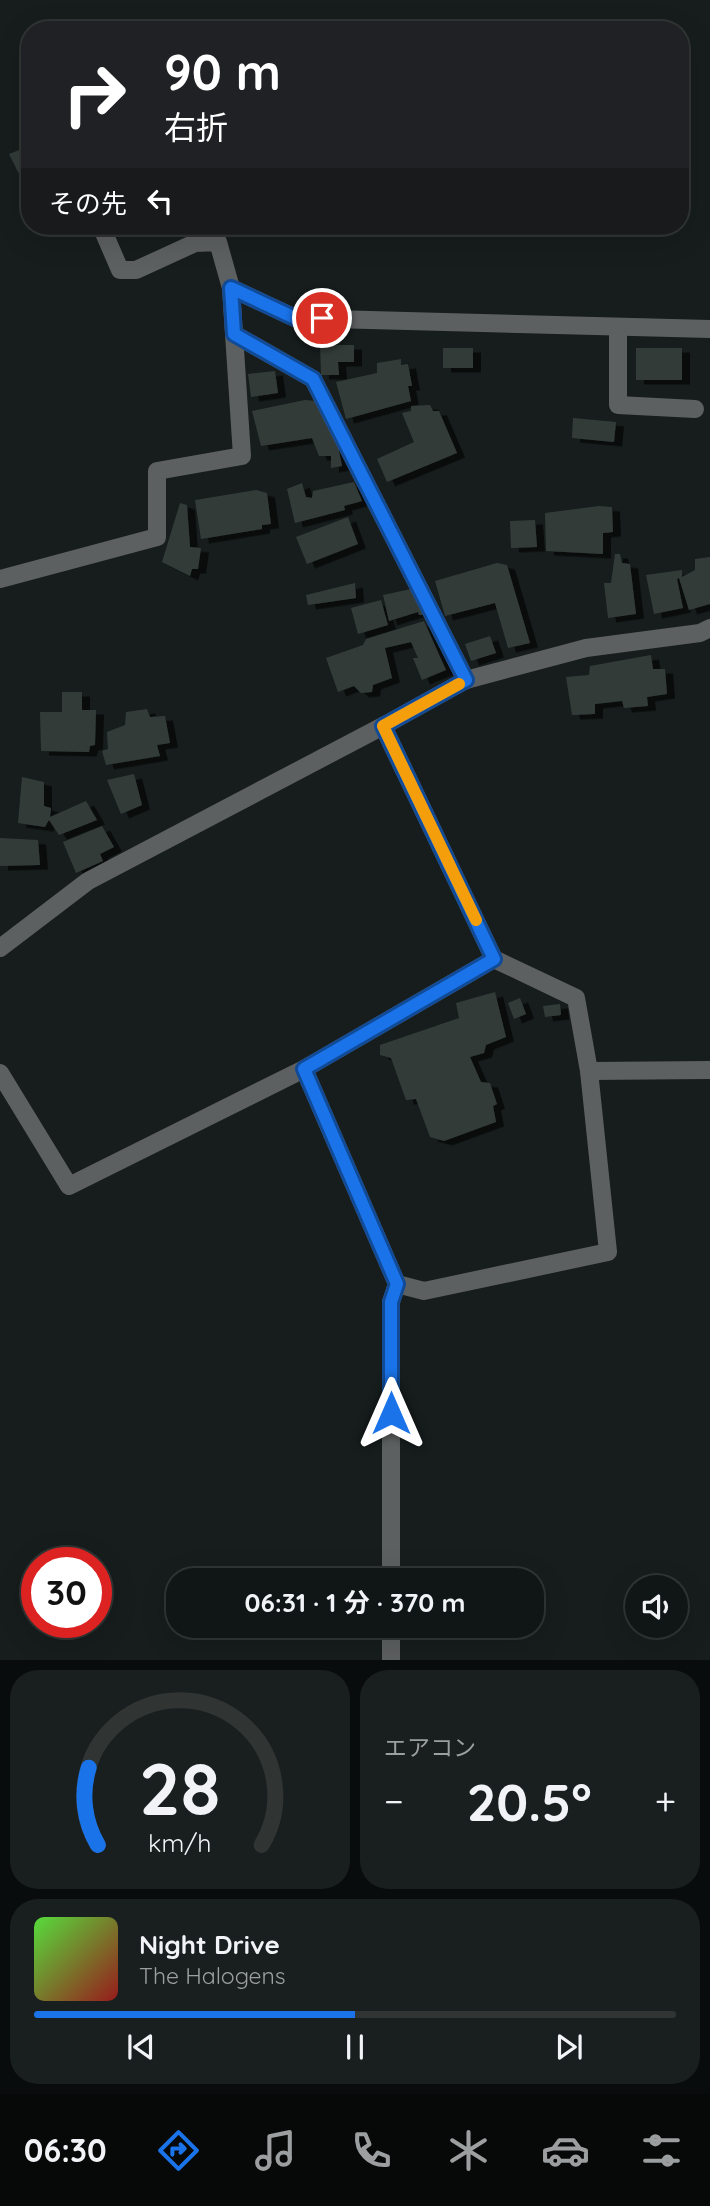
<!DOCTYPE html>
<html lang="ja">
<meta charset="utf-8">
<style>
:root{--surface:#101615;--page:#191f1e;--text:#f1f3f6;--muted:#9c9fa0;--line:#303534;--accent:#1a73e8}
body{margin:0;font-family:Quicksand,"Noto Sans JP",sans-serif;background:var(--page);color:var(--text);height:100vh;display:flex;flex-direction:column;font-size:26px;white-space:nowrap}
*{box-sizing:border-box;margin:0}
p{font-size:23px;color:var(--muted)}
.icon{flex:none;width:38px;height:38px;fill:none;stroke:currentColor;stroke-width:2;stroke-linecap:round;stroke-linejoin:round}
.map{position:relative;height:1660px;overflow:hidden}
.details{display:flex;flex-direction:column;gap:10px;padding:10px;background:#090c0c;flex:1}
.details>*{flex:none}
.banner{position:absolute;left:21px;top:21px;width:668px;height:214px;border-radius:28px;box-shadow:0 7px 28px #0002,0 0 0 2px var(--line);background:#202124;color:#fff;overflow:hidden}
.tools{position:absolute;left:625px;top:1575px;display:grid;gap:14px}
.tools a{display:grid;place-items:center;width:63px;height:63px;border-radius:50%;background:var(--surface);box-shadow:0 7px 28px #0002,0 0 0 2px var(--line);font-size:35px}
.speed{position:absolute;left:21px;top:1547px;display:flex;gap:14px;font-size:35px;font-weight:700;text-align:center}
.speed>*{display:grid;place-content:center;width:91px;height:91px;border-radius:50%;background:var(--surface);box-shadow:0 7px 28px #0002,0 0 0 2px var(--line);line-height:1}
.speed .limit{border:10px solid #d22;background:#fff;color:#111}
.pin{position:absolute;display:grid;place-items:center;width:60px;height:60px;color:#fff;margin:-30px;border:4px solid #fff;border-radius:50%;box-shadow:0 2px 7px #0007}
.me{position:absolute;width:77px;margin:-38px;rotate:0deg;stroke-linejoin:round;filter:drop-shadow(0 0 5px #0008)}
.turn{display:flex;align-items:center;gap:24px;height:147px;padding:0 28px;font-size:32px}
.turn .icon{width:91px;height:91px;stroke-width:2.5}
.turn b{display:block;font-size:49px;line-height:60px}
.then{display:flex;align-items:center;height:66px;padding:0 28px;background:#0003;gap:14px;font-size:26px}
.big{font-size:52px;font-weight:700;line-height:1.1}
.details .card{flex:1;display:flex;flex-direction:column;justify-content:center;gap:10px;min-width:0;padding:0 24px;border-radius:28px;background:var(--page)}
.details .dial{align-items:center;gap:0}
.dial svg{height:182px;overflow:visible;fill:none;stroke:var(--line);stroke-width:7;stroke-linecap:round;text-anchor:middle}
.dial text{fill:var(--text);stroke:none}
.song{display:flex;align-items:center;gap:21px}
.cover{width:84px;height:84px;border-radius:10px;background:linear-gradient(135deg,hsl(110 70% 55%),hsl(0 70% 35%))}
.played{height:7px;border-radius:4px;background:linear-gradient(90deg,var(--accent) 50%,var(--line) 50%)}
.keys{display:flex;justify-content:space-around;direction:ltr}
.heat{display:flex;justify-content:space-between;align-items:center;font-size:38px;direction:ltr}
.details .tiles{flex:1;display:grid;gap:10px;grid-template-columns:1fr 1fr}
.card:last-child{grid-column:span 2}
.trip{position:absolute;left:166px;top:1568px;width:378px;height:70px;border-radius:28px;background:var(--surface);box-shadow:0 7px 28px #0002,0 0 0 2px var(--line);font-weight:700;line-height:70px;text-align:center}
.tab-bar{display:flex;height:112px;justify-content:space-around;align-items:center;background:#060908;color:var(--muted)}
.tab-bar .icon{width:49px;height:49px}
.tab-bar .selected{color:var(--accent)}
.tab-bar b{font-size:32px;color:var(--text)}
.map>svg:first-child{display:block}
</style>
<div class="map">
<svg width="710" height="1660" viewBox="0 0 710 1660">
<defs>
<filter id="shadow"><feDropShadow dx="8" dy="4.5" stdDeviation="0" flood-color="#0009"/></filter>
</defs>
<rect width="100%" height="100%" fill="#161d1c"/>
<g fill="#333b39" filter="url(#shadow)">
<polygon points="30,146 30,196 9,154"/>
<polygon points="320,345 354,345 354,362 338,362 339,375 321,375"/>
<rect x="443" y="348" width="30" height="20"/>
<rect x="636" y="348" width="46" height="32"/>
<polygon points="401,359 401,365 408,364 412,386 408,386 411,401 346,419 336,382 377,373 377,363"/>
<polygon points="275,371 278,393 251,397 248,374"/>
<polygon points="305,400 316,401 336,436 342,466 331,468 331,456 319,456 312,438 261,446 252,411"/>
<polygon points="430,405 433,411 439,411 457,453 387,482 377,459 414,442 402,413 411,411 411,406"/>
<polygon points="573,418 616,422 614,442 572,438"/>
<polygon points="354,482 362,501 344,506 345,510 295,523 287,489 302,483 306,497 312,498 313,491"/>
<polygon points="256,490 267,493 271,524 262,525 262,529 201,539 195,500"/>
<polygon points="180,503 187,505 190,547 201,548 198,569 192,569 190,576 162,562"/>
<polygon points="599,506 612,507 613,532 603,533 603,554 546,551 545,513"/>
<polygon points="348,517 358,544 307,564 296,537"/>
<polygon points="535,520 537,547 511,548 510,521"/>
<polygon points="615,554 620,554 622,563 630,564 636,614 608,618 604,583 611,583"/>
<polygon points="710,557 710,604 689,610 679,578 677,579 683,608 654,614 646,575 682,570 682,577 695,570 695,559"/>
<polygon points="497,563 507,565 530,643 508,648 495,603 445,616 435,581"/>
<polygon points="355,583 356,598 308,605 306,595"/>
<polygon points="411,589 425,615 419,615 418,612 389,621 383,595"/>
<polygon points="381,600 388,625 358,634 351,608"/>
<polygon points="424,621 446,670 422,680 413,658 418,658 411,642 385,648 392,678 373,685 372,692 361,693 354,686 338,692 326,658 363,645 366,639"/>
<polygon points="490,636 496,653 471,661 465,644"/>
<polygon points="651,655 653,669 665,669 667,694 647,697 648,706 624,708 622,701 595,704 595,714 572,715 566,677 589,675 590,666"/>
<polygon points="62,692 82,692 82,710 96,710 95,745 90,746 89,752 41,751 40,712 62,712"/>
<polygon points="147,709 150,717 165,716 170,743 157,745 160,756 106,765 102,751 108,749 107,732 125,725 126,712"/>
<polygon points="134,774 142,805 121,814 107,780"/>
<polygon points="22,777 44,782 44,806 51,808 50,817 86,801 97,820 59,835 49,820 45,827 18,823"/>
<polygon points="102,826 114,847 100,854 103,861 76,873 63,842"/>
<polygon points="0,838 38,840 40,865 0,866"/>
<polygon points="495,992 506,1037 486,1045 484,1053 470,1057 481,1082 490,1083 497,1104 493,1106 496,1122 444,1141 430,1137 416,1099 406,1100 391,1058 380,1055 380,1045 459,1018 456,1003"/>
<polygon points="520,998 526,1014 514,1019 508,1003"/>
<polygon points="560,1004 561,1015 545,1017 543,1006"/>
</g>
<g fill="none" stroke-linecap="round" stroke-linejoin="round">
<g stroke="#5d6060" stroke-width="18">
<polyline points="101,226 120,270 136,270 195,243 218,242 231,288 234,334 313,379 466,680"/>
<polyline points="231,288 295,318 710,329"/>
<polyline points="618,328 618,405 695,409"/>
<polyline points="0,579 157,537 157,471 242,456 234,334"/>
<polyline points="383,726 494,959 576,998 589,1071 608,1252 424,1291 397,1284"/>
<polyline points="0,948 88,881 383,726 466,680 586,648 700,633 710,628"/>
<polyline points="304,1069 397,1284 391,1302 391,1580"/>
<polyline points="589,1071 710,1070"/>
<polyline points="0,1073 69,1186 304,1069 494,959"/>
<polyline points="391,1626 391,1660"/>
</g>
</g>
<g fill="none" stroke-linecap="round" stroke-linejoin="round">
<g stroke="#114b97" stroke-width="18">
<polyline id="route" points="322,318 295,318 231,288 234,334 313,379 466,680 383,726 494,959 304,1069 397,1284 391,1302 391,1413"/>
</g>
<use href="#route" stroke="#1a73e8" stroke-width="12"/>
<polyline stroke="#f59e0b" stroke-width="12" points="459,684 383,726 476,920"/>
</g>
</svg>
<div class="tools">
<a><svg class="icon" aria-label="sound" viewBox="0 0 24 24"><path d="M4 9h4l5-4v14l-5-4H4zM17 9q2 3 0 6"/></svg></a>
</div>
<div class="speed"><div class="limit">30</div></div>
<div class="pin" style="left:322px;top:318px;background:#d93025"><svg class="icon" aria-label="arrive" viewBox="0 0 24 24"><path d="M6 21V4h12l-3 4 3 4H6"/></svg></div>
<svg class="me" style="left:391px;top:1413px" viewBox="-20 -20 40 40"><path d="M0-17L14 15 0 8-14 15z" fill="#1a73e8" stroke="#fff" stroke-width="4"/></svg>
<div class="trip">06:31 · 1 分 · 370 m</div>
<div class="banner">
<div class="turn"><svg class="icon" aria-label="right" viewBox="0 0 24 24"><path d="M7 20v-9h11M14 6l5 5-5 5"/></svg><div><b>90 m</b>右折</div></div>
<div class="then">その先<svg class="icon" aria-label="left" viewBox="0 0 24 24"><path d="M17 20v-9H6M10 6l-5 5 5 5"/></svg></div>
</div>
</div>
<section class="details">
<div class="tiles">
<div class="card dial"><svg viewBox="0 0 100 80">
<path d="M14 69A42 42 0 1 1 86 69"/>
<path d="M14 69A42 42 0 0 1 10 35" stroke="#1a73e8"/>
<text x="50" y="56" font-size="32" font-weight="700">28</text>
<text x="50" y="72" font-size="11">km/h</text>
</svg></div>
<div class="card"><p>エアコン</p>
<div class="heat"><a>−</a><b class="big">20.5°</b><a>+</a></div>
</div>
<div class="card">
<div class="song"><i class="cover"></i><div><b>Night Drive</b><p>The Halogens</p></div></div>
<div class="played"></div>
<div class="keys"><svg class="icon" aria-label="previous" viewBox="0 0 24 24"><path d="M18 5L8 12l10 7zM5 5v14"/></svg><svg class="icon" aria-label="pause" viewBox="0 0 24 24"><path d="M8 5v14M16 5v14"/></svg><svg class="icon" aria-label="next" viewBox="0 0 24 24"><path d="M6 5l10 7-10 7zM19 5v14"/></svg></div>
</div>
</div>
</section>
<nav class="tab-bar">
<b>06:30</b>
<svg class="icon selected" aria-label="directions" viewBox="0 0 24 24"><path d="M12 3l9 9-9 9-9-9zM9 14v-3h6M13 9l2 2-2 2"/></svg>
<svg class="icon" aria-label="music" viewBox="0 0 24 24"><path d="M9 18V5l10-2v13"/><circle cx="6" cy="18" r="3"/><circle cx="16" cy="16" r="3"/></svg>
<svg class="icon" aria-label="phone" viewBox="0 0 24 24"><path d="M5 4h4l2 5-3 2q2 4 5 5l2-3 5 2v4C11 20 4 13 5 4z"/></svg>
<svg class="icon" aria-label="climate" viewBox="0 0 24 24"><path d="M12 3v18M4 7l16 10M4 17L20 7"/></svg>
<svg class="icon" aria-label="car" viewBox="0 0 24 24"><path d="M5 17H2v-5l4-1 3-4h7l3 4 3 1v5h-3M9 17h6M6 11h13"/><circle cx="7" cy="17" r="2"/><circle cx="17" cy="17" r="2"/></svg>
<svg class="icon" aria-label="filters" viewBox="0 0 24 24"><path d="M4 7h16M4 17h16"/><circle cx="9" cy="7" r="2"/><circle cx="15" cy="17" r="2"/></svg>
</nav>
